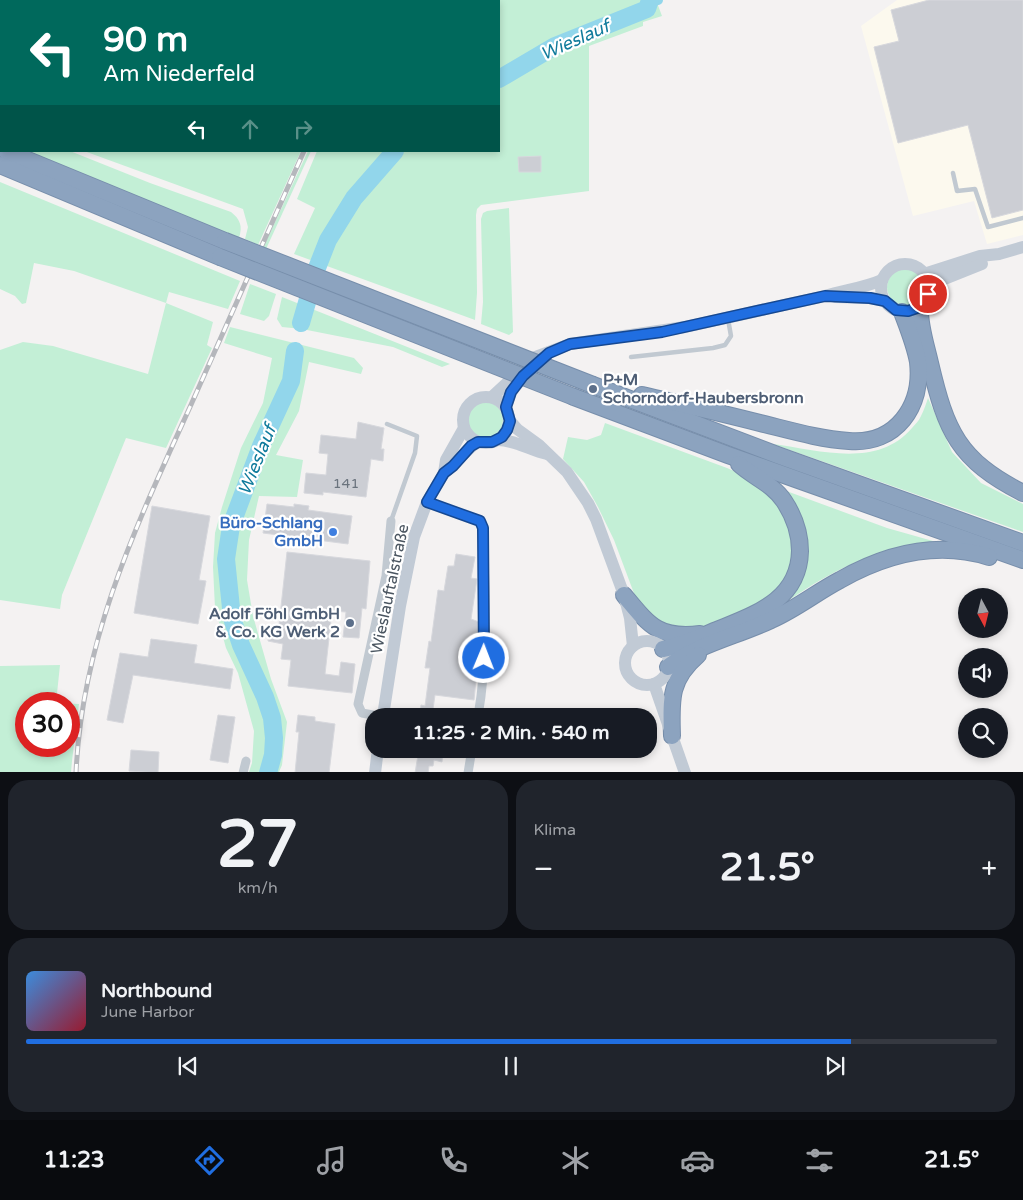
<!DOCTYPE html>
<html lang="de">
<meta charset="utf-8">
<style>
:root{--surface:#171b24;--page:#20242c;--text:#f1f3f6;--muted:#9ea1a6;--line:#363941;--accent:#206ee1}
body{margin:0;font-family:"Varela Round",sans-serif;background:var(--page);color:var(--text);height:100vh;display:flex;flex-direction:column;font-size:19px;white-space:nowrap}
*{box-sizing:border-box;margin:0}
p{font-size:16px;color:var(--muted)}
.icon{flex:none;width:28px;height:28px;fill:none;stroke:currentColor;stroke-width:2;stroke-linecap:round;stroke-linejoin:round}
.map{position:relative;height:772px;overflow:hidden}
.panel{display:flex;flex-direction:column;gap:8px;padding:8px;background:#0d0f14;flex:1}
.panel>*{flex:none}
.guide{position:absolute;left:0px;top:0px;width:500px;height:152px;box-shadow:0 2px 8px #0003;background:#00695c;color:#fff;overflow:hidden}
.needle{width:32px;rotate:173deg}
.tools{position:absolute;left:958px;top:588px;display:grid;gap:10px}
.tools a{display:grid;place-items:center;width:50px;height:50px;border-radius:50%;background:var(--surface);box-shadow:0 2px 8px #0003;font-size:25px}
.speed{position:absolute;left:15px;top:692px;display:flex;gap:10px;font-size:25px;font-weight:700;text-align:center}
.speed>*{display:grid;place-content:center;width:65px;height:65px;border-radius:50%;background:var(--surface);box-shadow:0 2px 8px #0003;line-height:1}
.speed .limit{border:8px solid #d22;background:#fff;color:#111}
.pin{position:absolute;display:grid;place-items:center;width:42px;height:42px;color:#fff;margin:-21px;border:2px solid #fff;border-radius:50%;box-shadow:0 1px 5px #0007}
.me{position:absolute;width:55px;margin:-28px;rotate:1deg;stroke-linejoin:round;filter:drop-shadow(0 0 4px #0008)}
.turn{display:flex;align-items:center;gap:18px;height:105px;padding:0 20px;font-size:22px}
.turn .icon{width:65px;height:65px;stroke-width:2.5}
.turn b{display:block;font-size:35px;line-height:42px}
.lanes{display:flex;align-items:center;height:48px;padding:0 20px;background:#0003;justify-content:center;gap:25px;direction:ltr}
.lanes .off{opacity:.35}
.big{font-size:38px;font-weight:800;line-height:1.1}
.panel .tile{flex:1;display:flex;flex-direction:column;justify-content:center;gap:8px;min-width:0;padding:0 18px;border-radius:20px;background:var(--page)}
.panel .dial{align-items:center;gap:0}
.dial b{font-size:65px;line-height:1}
.song{display:flex;align-items:center;gap:15px}
.cover{width:60px;height:60px;border-radius:8px;background:linear-gradient(135deg,hsl(210 70% 55%),hsl(350 70% 35%))}
.played{height:5px;border-radius:2px;background:linear-gradient(90deg,var(--accent) 85%,var(--line) 85%)}
.keys{display:flex;justify-content:space-around;direction:ltr}
.heat{display:flex;justify-content:space-between;align-items:center;font-size:28px;direction:ltr}
.panel .tiles{flex:1;display:grid;gap:8px;grid-template-columns:1fr 1fr}
.tile:last-child{grid-column:span 2}
.trip{position:absolute;left:365px;top:708px;width:292px;height:50px;border-radius:20px;background:var(--surface);box-shadow:0 2px 8px #0003;font-weight:800;line-height:50px;text-align:center}
.tabs{display:flex;height:80px;justify-content:space-around;align-items:center;background:#090b0e;color:var(--muted)}
.tabs .icon{width:35px;height:35px}
.tabs .active{color:var(--accent)}
.tabs b{font-size:22px;color:var(--text)}
.map>svg:first-child{display:block}
</style>
<div class="map">
<svg width="1023" height="773" viewBox="0 0 1023 773">
<rect width="100%" height="100%" fill="#f4f2f2"/>
<polygon fill="#fcf9ee" points="897,0 1023,0 1023,235 987,244 974,201 913,216 861,26"/>
<g fill="#c3efd6" fill-rule="evenodd">
<polygon points="0,0 656,0 662,16 643,22 643,26 589,46 589,191 481,205 477,209 476,215 477,293 475,320 294,254 315,208 297,199 317,151 499,151 499,1 1,1 1,118"/>
<path d="M23,151H70L150,183L231,212C240,219 243,226 239,238L142,200Z"/>
<polygon points="84,151 301,151 258,245 245,239 248,227 243,209"/>
<polygon points="308,151 311,151 266,249 263,248"/>
<polygon points="0,182 240,281 228,309 169,292 166,303 213,322 207,345 212,348 166,448 126,438 62,595 60,609 0,600 0,350 23,342 53,346 148,374 166,303 74,271 34,263 26,303 22,304 15,296 0,289"/>
<polygon points="509,208 513,332 509,335 481,324 483,302 481,219 483,213 487,211"/>
<circle cx="905" cy="287" r="18"/>
<polygon points="250,284 276,294 269,316 264,321 240,314"/>
<polygon points="282,297 450,364 442,367 393,347 302,329 282,327 277,319"/>
<polygon points="230,327 354,358 363,368 361,374 309,362 299,411 276,455 303,460 297,497 259,496 249,540 247,580 253,616 271,679 287,722 282,765 279,772 249,772 252,763 254,731 238,673 226,648 215,608 213,567 215,533 222,507 241,448 263,403 272,358 224,343"/>
<path d="M928,398L952,452L981,483L1023,504V532L773,444C819,450 877,469 912,428C915,424 919,421 921,416C924,410 926,404 928,398Z"/>
<circle cx="485" cy="420" r="18"/>
<polygon points="605,423 727,468 741,474 776,501 788,519 794,555 786,581 762,603 725,619 702,627 668,630 638,604 614,540 598,507 584,482 563,459 568,437 587,440 601,435"/>
<path d="M781,489L887,528L947,545C928,547 906,546 888,551C846,562 807,587 772,612L801,570Z"/>
<path d="M60,665L56,703L79,704L72,761L71,772H0V666ZM26,704H69V746H26Z"/>
</g>
<g fill="none" stroke-linecap="round" stroke-linejoin="round">
<polyline stroke="#92d6eb" stroke-width="10" points="651,2 658,0"/>
<g stroke="#92d6eb" stroke-width="18">
<polyline points="499,79 555,46 647,9 650,0"/>
<polyline points="301,323 317,268 328,240 354,198 395,151"/>
<polyline points="268,773 273,755 274,738 272,718 265,697 241,645 232,618 226,559 231,526 261,446 291,381 295,351"/>
</g>
</g>
<g fill="#ccced4" stroke="#d7d8dd">
<polygon points="929,0 1023,0 1023,210 992,218 968,125 898,143 874,47 899,41 891,10"/>
<polygon points="541,156 541,172 519,172 518,157"/>
<polygon points="358,422 384,428 381,449 384,449 383,461 371,459 366,497 323,492 323,495 304,493 306,473 326,475 328,454 319,453 321,435 356,439"/>
<polygon points="267,504 294,507 294,504 309,506 308,510 352,516 348,544 263,533"/>
<polygon points="152,506 210,516 199,580 206,581 198,624 134,613"/>
<polygon points="287,552 370,561 366,609 362,608 359,638 343,637 346,612 332,611 325,674 339,676 341,662 355,664 352,693 288,686 291,660 281,659 283,644 268,641 269,633 278,634"/>
<polygon points="456,554 475,557 471,578 477,579 471,619 479,622 477,669 474,700 435,695 432,716 420,716 421,705 425,706 430,668 425,668 429,641 431,642 438,590 444,591 448,566 454,566"/>
<polygon points="151,639 197,645 194,663 233,669 230,689 133,675 123,723 107,720 120,653 148,657"/>
<polygon points="218,715 235,717 228,763 210,760"/>
<polygon points="298,715 315,717 315,721 335,724 329,773 295,773 299,732 296,732"/>
<polygon points="419,749 443,749 442,762 434,760 433,766 429,766 428,773 415,773"/>
<polygon points="131,750 159,752 158,773 129,771"/>
</g>
<g fill="none" stroke-linecap="round" stroke-linejoin="round">
<g stroke="#778eab" stroke-width="18">
<g id="highway">
<polyline points="6,151 225,241"/>
<polyline points="0,165 220,257"/>
<path d="M920,307C919,325 926,345 930,363C946,431 958,460 1023,493"/>
<polyline points="593,385 780,456 1023,543"/>
<path d="M642,395C681,404 721,413 760,423C789,430 819,439 849,441C896,445 923,406 918,362C915,345 908,328 902,312"/>
<polyline points="574,397 728,455 1023,560"/>
<path d="M624,595C649,625 658,639 700,634"/>
<path d="M663,649C683,646 699,637 717,630C756,614 799,600 800,551C800,532 794,516 784,501C773,484 753,477 739,464"/>
<path d="M668,667C698,644 737,636 771,620C796,609 817,592 840,580C886,554 938,541 989,557"/>
<path d="M672,736C671,700 669,680 698,655"/>
</g>
</g>
<g stroke="#c1c9d1" stroke-width="4.5">
<polyline points="953,173 957,191 975,189 988,227 1023,218"/>
<polyline points="422,328 472,347"/>
<polyline points="631,357 713,348 725,345 731,336 728,319"/>
<polyline points="387,424 417,436 415,453 391,521"/>
</g>
<g stroke="#c1c9d1" stroke-width="9">
<path d="M427,502L480,521L483,528C485,590 489,654 478,716"/>
<polyline points="378,716 362,713 358,704 386,576 391,521"/>
<polyline points="243,773 246,761"/>
<polyline points="468,773 472,749"/>
</g>
<g stroke="#c1cad5" stroke-width="12">
<circle cx="905" cy="288" r="24"/>
<polyline points="924,274 980,256 999,254 1023,247"/>
<polyline points="929,289 937,282 982,264"/>
<polyline points="835,297 870,298 885,301"/>
<circle cx="486" cy="420" r="23"/>
<path d="M492,397L535,357L570,344L685,327L825,296C844,290 864,288 882,280"/>
<polyline points="506,407 511,392 526,373"/>
<polyline points="510,421 517,429 539,445 567,472 588,503 596,519 624,595 630,618 633,646"/>
<path d="M498,440C515,440 530,450 547,454"/>
<path d="M444,473C456,464 465,450 478,442"/>
<circle cx="647" cy="663" r="22"/>
<polyline points="654,684 685,773"/>
<polyline points="383,716 400,606 414,537 427,502 444,473 446,460 464,428"/>
<polyline points="375,773 378,749"/>
</g>
<use href="#highway" stroke="#8ca3bf" stroke-width="16"/>
<g stroke="#b5b7bc" stroke-width="5">
<g id="rail">
<polyline points="371,1 371,0"/>
<path d="M76,773C82,639 136,526 190,407C228,322 266,236 304,151"/>
</g>
</g>
<use href="#rail" stroke="#fff" stroke-width="3" stroke-dasharray="9" stroke-linecap="butt"/>
<g stroke="#778eab" stroke-width="18" stroke-linecap="butt">
<g id="highway-bridge">
<polyline points="225,241 593,385"/>
<polyline points="220,257 574,397"/>
</g>
</g>
<use href="#highway-bridge" stroke="#8ca3bf" stroke-width="16"/>
</g>
<g fill="none" stroke-linecap="round" stroke-linejoin="round">
<g stroke="#154892" stroke-width="12">
<polyline id="route" points="484,658 483,528 480,521 427,502 444,473 453,466 471,446 478,442 492,442 502,437 507,430 510,421 506,407 511,392 523,376 549,353 570,344 662,332 825,296 870,298 885,301 896,310 908,311 920,307 928,294"/>
</g>
<use href="#route" stroke="#206ee1" stroke-width="9"/>
</g>
<g fill="#5c6f8a" stroke="#fff" stroke-width="2">
<circle cx="593" cy="389" r="5"/>
<circle cx="350" cy="623" r="5"/>
</g>
<circle fill="#3f7fe0" stroke="#fff" stroke-width="2" cx="333" cy="532" r="5"/>
<g text-anchor="middle" dominant-baseline="central" stroke-width="4.5" stroke-linejoin="round" paint-order="stroke">
<g font-size="14" fill="#6a737d">
<text x="346" y="483">141</text>
</g>
<g font-size="16" font-weight="bold" fill="#4e5e75" stroke="#fff" text-anchor="start">
<text x="603" y="380">P+M<tspan x="603" dy="18">Schorndorf-Haubersbronn</tspan></text>
<text x="340" y="614" text-anchor="end">Adolf Föhl GmbH<tspan x="340" dy="18">&amp; Co. KG Werk 2</tspan></text>
</g>
<g font-size="16" font-weight="bold" fill="#366cbe" stroke="#fff" text-anchor="end">
<text x="323" y="523">Büro-Schlang<tspan x="323" dy="18">GmbH</tspan></text>
</g>
<g font-size="16" fill="#4a5560" stroke="#fff">
<text transform="translate(390 589) rotate(-78)">Wieslauftalstraße</text>
</g>
<g font-size="18" font-style="italic" fill="#107b9c" stroke="#fff">
<text transform="translate(575 40) rotate(-24)">Wieslauf</text>
<text transform="translate(257 460) rotate(-68)">Wieslauf</text>
</g>
</g>
</svg>
<div class="tools">
<a><svg class="needle" viewBox="-14 -14 28 28"><path d="M0-13l5 13h-10z" fill="#e53935"/><path d="M0 13l5-13h-10z" fill="#9ea1a6"/></svg></a>
<a><svg class="icon" aria-label="sound" viewBox="0 0 24 24"><path d="M4 9h4l5-4v14l-5-4H4zM17 9q2 3 0 6"/></svg></a>
<a><svg class="icon" aria-label="search" viewBox="0 0 24 24"><circle cx="10" cy="10" r="6"/><path d="M15 15l6 6"/></svg></a>
</div>
<div class="speed"><div class="limit">30</div></div>
<div class="pin" style="left:928px;top:294px;background:#d93025"><svg class="icon" aria-label="arrive" viewBox="0 0 24 24"><path d="M6 21V4h12l-3 4 3 4H6"/></svg></div>
<svg class="me" style="left:484px;top:658px" viewBox="-20 -20 40 40"><circle r="17" fill="#206ee1" stroke="#fff" stroke-width="3"/><path d="M0-11L8 9 0 5-8 9z" fill="#fff"/></svg>
<div class="trip">11:25 · 2 Min. · 540 m</div>
<div class="guide">
<div class="turn"><svg class="icon" aria-label="left" viewBox="0 0 24 24"><path d="M17 20v-9H6M10 6l-5 5 5 5"/></svg><div><b>90 m</b>Am Niederfeld</div></div>
<div class="lanes"><svg class="icon" aria-label="left" viewBox="0 0 24 24"><path d="M17 20v-9H6M10 6l-5 5 5 5"/></svg><svg class="icon off" aria-label="ahead" viewBox="0 0 24 24"><path d="M12 20V5M6 11l6-6 6 6"/></svg><svg class="icon off" aria-label="right" viewBox="0 0 24 24"><path d="M7 20v-9h11M14 6l5 5-5 5"/></svg></div>
</div>
</div>
<section class="panel">
<div class="tiles">
<div class="tile dial"><b>27</b><p>km/h</p></div>
<div class="tile"><p>Klima</p>
<div class="heat"><a>−</a><b class="big">21.5°</b><a>+</a></div>
</div>
<div class="tile">
<div class="song"><i class="cover"></i><div><b>Northbound</b><p>June Harbor</p></div></div>
<div class="played"></div>
<div class="keys"><svg class="icon" aria-label="previous" viewBox="0 0 24 24"><path d="M18 5L8 12l10 7zM5 5v14"/></svg><svg class="icon" aria-label="pause" viewBox="0 0 24 24"><path d="M8 5v14M16 5v14"/></svg><svg class="icon" aria-label="next" viewBox="0 0 24 24"><path d="M6 5l10 7-10 7zM19 5v14"/></svg></div>
</div>
</div>
</section>
<nav class="tabs">
<b>11:23</b>
<svg class="icon active" aria-label="directions" viewBox="0 0 24 24"><path d="M12 3l9 9-9 9-9-9zM9 14v-3h6M13 9l2 2-2 2"/></svg>
<svg class="icon" aria-label="music" viewBox="0 0 24 24"><path d="M9 18V5l10-2v13"/><circle cx="6" cy="18" r="3"/><circle cx="16" cy="16" r="3"/></svg>
<svg class="icon" aria-label="phone" viewBox="0 0 24 24"><path d="M5 4h4l2 5-3 2q2 4 5 5l2-3 5 2v4C11 20 4 13 5 4z"/></svg>
<svg class="icon" aria-label="climate" viewBox="0 0 24 24"><path d="M12 3v18M4 7l16 10M4 17L20 7"/></svg>
<svg class="icon" aria-label="car" viewBox="0 0 24 24"><path d="M5 17H2v-5l4-1 3-4h7l3 4 3 1v5h-3M9 17h6M6 11h13"/><circle cx="7" cy="17" r="2"/><circle cx="17" cy="17" r="2"/></svg>
<svg class="icon" aria-label="filters" viewBox="0 0 24 24"><path d="M4 7h16M4 17h16"/><circle cx="9" cy="7" r="2"/><circle cx="15" cy="17" r="2"/></svg>
<b>21.5°</b>
</nav>
